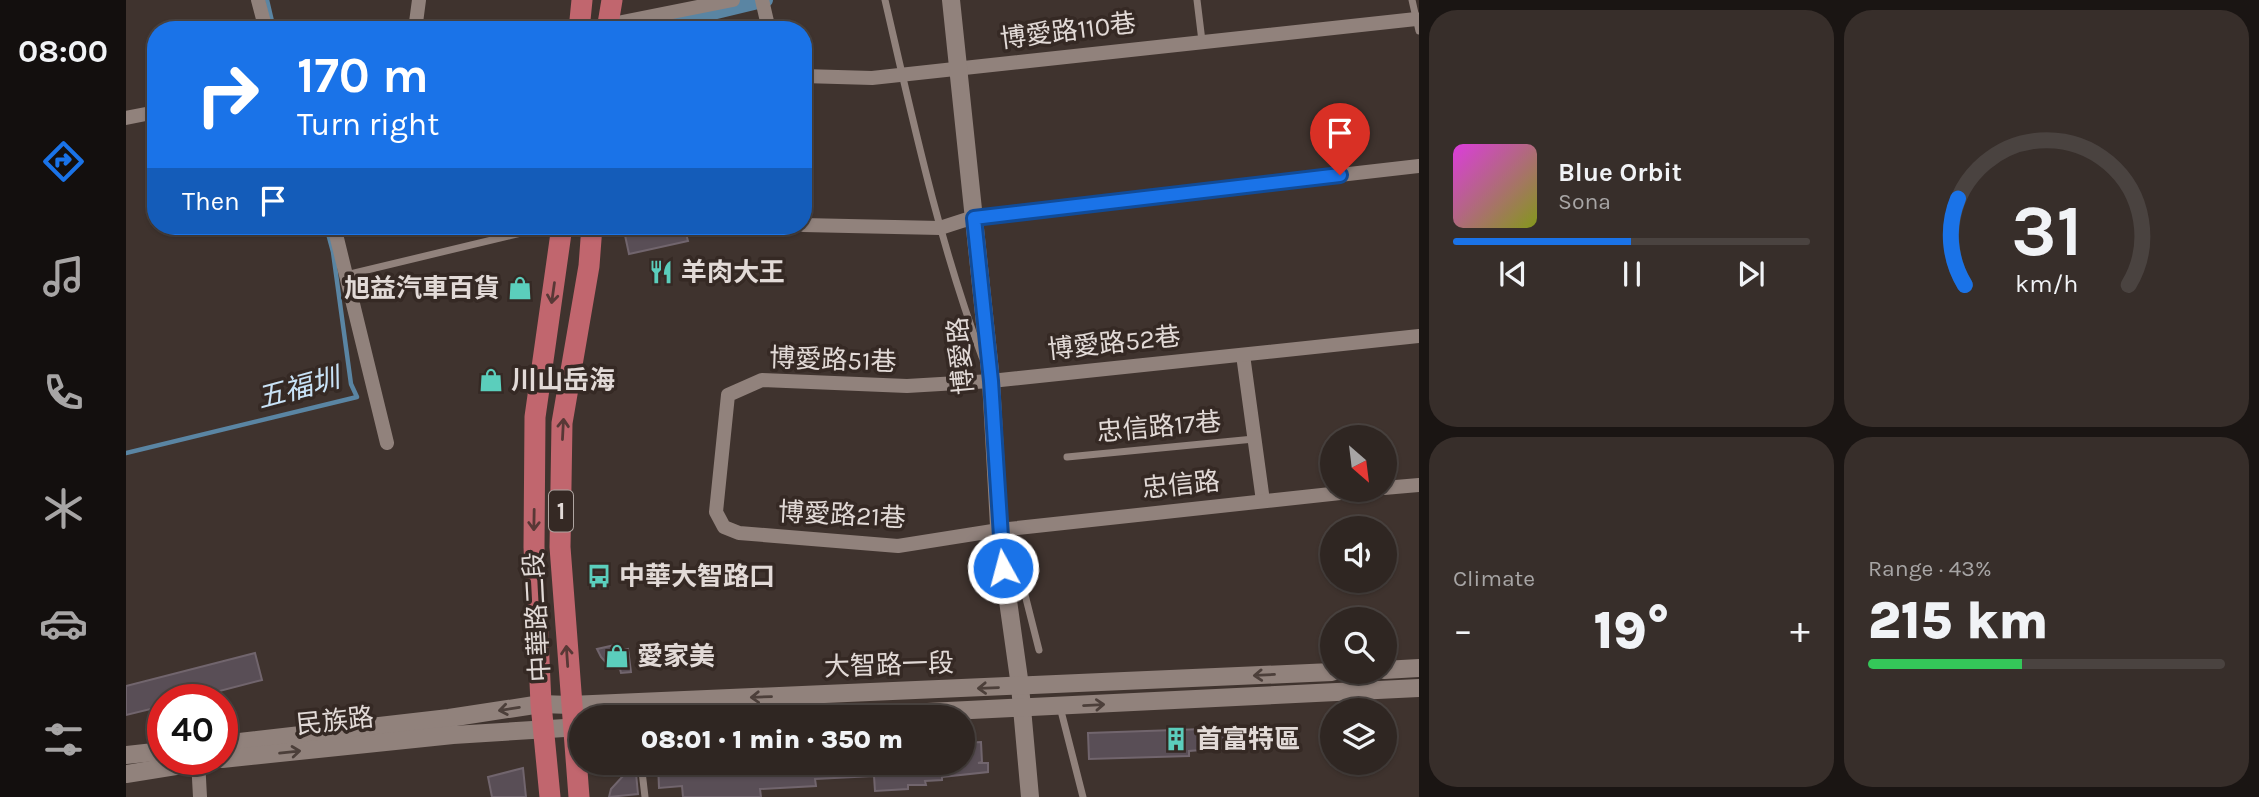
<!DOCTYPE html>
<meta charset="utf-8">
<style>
:root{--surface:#2f2622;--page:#372e2a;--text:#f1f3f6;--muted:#a7a5a5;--line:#4a4340;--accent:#1a73e8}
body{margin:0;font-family:Karla,"Noto Sans TC",sans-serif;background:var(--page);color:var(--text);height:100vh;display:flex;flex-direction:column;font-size:26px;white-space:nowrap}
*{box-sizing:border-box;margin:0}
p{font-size:23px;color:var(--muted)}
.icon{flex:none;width:38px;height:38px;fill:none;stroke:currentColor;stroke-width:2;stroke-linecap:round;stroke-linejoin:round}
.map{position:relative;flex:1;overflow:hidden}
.drawer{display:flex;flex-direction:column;gap:10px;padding:10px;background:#1a1513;width:840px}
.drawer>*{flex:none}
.guide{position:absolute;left:21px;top:21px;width:665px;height:214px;border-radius:28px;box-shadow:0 2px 5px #0004,0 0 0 2px var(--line);background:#1a73e8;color:#fff;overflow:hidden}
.needle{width:46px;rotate:152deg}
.fabs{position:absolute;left:1194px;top:425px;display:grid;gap:14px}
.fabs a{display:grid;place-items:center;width:77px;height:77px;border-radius:50%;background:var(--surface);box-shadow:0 2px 5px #0004,0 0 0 2px var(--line);font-size:35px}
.speed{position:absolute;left:21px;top:684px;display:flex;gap:14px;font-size:35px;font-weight:700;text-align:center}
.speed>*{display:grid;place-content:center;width:91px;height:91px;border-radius:50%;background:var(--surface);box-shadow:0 2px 5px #0004,0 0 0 2px var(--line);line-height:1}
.speed .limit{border:10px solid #d22;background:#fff;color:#111}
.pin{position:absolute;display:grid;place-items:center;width:60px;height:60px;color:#fff;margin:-72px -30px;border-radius:50% 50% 50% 0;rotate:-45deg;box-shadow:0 0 7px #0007}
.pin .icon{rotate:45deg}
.me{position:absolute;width:77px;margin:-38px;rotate:353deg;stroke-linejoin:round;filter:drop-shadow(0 0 5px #0008)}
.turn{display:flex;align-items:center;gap:24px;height:147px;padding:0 35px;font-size:32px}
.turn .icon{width:91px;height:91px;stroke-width:2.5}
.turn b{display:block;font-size:49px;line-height:60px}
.then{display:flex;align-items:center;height:66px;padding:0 35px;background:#0003;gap:14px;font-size:26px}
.big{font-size:52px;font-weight:800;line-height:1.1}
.drawer .tile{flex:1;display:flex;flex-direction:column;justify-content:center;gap:10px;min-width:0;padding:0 24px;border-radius:28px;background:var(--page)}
.drawer .dial{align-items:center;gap:0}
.dial svg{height:182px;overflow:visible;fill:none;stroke:var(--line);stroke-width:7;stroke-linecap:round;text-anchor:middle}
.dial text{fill:var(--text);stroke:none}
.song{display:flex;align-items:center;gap:21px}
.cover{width:84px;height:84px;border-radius:10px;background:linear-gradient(135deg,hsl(300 70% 55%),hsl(70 70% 35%))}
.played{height:7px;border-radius:4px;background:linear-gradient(90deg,var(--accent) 50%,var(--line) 50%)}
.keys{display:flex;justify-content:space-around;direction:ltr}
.heat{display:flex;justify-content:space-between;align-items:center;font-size:38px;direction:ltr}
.charge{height:10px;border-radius:5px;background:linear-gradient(90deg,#34c759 43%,var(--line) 0)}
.drawer .tiles{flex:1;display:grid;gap:10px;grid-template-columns:repeat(2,1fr)}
.trip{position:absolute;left:443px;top:705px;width:406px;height:70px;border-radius:35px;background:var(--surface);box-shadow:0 2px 5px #0004,0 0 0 2px var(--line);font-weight:800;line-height:70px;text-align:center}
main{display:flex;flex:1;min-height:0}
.menu{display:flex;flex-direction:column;width:126px;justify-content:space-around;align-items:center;background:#130f0e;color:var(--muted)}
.menu .icon{width:49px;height:49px}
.menu .on{color:var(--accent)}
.menu b{font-size:32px;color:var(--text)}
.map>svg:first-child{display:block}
</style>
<main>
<nav class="menu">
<b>08:00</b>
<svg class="icon on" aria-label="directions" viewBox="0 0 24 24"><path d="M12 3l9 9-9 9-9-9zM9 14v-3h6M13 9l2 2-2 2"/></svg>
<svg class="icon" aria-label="music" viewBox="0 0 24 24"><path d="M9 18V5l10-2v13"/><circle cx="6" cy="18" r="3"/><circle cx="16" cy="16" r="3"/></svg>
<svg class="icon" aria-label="phone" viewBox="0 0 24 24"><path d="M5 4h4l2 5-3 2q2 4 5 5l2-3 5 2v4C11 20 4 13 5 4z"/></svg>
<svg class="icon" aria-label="climate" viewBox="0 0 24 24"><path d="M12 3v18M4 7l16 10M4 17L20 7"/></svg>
<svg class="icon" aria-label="car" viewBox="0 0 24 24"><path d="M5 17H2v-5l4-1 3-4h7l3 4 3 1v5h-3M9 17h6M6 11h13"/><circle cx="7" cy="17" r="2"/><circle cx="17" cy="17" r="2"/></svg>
<svg class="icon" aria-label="filters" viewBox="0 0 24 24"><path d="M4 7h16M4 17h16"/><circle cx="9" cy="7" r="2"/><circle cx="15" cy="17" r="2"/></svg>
</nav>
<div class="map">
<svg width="1293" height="797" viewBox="0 0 1293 797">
<rect width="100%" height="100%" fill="#3f332e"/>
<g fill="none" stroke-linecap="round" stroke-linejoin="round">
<g stroke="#5a85a3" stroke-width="4.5">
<polyline points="141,0 148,30"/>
<polyline points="0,453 231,397 225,384 207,252 200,226"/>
</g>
<polyline stroke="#5a85a3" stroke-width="14" points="516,30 640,0"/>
</g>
<g fill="#594e56" stroke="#71656d" stroke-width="2">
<polygon points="497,226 558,226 562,241 503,254"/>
<polygon points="489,645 491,652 502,649 505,672 495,673 494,669 484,667 475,657 471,649"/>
<polygon points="129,653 136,680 59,700 37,700 37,706 0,715 0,686"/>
<polygon points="1137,727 1138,745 1063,751 1063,756 963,759 962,733"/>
<polygon points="855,742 856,762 852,763 862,763 862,772 816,777 816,780 799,781 800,785 782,785 782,789 749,791 748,776 689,779 690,786 634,789 635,797 557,797 556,786 533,788 532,763 836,763 836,743"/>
<polygon points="509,763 512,794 483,797 485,789"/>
<polygon points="397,768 400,797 366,797 362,777"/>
</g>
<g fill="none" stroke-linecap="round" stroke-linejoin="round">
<g stroke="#91827c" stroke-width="7">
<path d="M759,0C787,121 813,242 856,357"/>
<polyline points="1071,0 1076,41"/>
<polyline points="1286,0 1293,31"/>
<polyline points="220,275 424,226"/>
<polyline points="941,457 1128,439"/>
<polyline points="879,550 892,567 913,650"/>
<polyline points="934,707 957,797"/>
<polyline points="515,763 519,797"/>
</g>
<g stroke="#91827c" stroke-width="14">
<polyline points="132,0 140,30"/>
<polyline points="636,0 643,30"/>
<polyline points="289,30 293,0"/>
<polyline points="456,30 607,0"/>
<polyline points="677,76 746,78 1290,19"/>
<polyline points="0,118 30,112"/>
<polyline points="677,225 814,228 848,217 1293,166"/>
<polyline points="208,226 261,443"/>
<polyline points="1117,355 1137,501"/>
<polyline points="1258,488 1293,485"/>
<polyline points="1242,490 873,530 772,546 613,533 598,527 590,512 602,395 636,380 781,386 865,381 1293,336"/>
<polyline points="72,760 74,797"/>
</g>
<g stroke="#91827c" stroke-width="18">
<polyline points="825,0 865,381 874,544 894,686 904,797"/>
<polyline points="1258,670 1293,668"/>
<polyline points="680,718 1293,688"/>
<polyline points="96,744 323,718 415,704 444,705 1206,672"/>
<polyline points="0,755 37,751"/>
<polyline points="96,759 327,735 455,727"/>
<polyline points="0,774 87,760"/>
</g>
<g stroke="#c1666e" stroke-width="21">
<polyline points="453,30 456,0"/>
<polyline points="481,30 486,0"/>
<polyline points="424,797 415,704 408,547 409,417 436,226"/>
<polyline points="453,797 434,547 436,423 463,266 466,226"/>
</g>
</g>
<defs><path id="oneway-shaft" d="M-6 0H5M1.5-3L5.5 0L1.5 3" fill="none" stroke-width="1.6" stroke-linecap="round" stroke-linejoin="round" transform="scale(1.75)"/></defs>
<g stroke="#583836">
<use href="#oneway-shaft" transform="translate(427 293) rotate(98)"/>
<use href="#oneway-shaft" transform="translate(437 429) rotate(-87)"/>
<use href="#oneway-shaft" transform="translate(408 520) rotate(91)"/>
<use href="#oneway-shaft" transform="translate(441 656) rotate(-94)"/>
</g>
<g stroke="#4c3f3a">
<use href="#oneway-shaft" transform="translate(1138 675) rotate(177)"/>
<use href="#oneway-shaft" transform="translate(862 688) rotate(178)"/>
<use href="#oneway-shaft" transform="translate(635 697) rotate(178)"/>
<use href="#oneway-shaft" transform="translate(968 705) rotate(-3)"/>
<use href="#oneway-shaft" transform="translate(383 709) rotate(171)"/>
<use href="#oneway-shaft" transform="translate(164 752) rotate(-6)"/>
</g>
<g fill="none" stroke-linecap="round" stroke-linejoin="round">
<g stroke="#114b97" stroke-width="18">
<polyline id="route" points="877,568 865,381 848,218 1214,175"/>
</g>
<use href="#route" stroke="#1a73e8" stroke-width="12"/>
</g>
<defs>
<g id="restaurant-bare" transform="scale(1.89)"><path d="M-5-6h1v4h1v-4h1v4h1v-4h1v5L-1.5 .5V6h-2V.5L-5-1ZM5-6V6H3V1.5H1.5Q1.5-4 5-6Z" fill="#5bcebc" stroke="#352924" stroke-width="2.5" paint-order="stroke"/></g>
<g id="shop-bare" transform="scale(1.89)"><path d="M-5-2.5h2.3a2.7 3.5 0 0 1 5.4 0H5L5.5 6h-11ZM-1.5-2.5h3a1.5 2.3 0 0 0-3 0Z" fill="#5bcebc" stroke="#352924" stroke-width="2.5" paint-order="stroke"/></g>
<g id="bus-bare" transform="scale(1.89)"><path d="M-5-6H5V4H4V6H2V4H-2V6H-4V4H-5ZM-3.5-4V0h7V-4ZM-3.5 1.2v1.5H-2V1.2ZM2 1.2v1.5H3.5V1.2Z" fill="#5bcebc" stroke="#352924" stroke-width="2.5" paint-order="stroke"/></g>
<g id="building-bare" transform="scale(1.89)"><path d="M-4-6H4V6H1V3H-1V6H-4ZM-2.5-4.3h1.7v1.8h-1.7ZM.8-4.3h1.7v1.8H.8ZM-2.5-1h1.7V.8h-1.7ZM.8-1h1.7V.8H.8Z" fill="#5bcebc" stroke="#352924" stroke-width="2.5" paint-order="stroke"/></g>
</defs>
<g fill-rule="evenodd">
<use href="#restaurant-bare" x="535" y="272"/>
<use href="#shop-bare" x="394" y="288"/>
<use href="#shop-bare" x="365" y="380"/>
<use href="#bus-bare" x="473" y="576"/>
<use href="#shop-bare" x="491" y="656"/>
<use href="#building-bare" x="1050" y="739"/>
</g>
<g text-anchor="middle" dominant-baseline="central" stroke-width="7" stroke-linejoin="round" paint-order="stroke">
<rect fill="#352924" stroke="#aea5a1" stroke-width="2" x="423" y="490.5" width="24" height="41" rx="5"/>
<g font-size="24" font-weight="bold" fill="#e2dad7">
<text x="435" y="511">1</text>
</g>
<g font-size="26" fill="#e2dad7" stroke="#352924">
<text transform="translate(942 31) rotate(-7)">博愛路110巷</text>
<text transform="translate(988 343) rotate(-6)">博愛路52巷</text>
<text transform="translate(835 356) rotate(-95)">博愛路</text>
<text transform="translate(707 360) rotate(2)">博愛路51巷</text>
<text transform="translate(1033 427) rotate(-5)">忠信路17巷</text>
<text transform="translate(1055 485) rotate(-6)">忠信路</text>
<text transform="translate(716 515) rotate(3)">博愛路21巷</text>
<text transform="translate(411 617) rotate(-93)">中華路二段</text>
<text transform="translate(763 665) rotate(-2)">大智路一段</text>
<text transform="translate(209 721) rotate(-6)">民族路</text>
</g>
<g font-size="26" font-weight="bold" fill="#e2dad7" stroke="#352924" text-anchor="start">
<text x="555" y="272">羊肉大王</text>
<text x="374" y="288" text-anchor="end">旭益汽車百貨</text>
<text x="385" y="380">川山岳海</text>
<text x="493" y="576">中華大智路口</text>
<text x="511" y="656">愛家美</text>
<text x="1070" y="739">首富特區</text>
</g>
<g font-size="28" font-style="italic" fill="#c9e3f7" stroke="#352924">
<text transform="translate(172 388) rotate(-15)">五福圳</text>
</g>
</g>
</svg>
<div class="fabs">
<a><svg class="needle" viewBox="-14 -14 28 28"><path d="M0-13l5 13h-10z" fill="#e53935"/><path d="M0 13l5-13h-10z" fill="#a7a5a5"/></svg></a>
<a><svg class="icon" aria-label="sound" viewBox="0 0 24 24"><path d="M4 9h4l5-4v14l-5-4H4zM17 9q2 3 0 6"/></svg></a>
<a><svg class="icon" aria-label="search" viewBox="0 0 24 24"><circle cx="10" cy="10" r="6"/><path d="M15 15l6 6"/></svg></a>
<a><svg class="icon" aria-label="layers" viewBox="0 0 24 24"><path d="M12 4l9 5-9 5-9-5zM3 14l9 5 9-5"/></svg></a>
</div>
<div class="speed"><div class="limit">40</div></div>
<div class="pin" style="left:1214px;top:175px;background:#d93025"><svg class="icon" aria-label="arrive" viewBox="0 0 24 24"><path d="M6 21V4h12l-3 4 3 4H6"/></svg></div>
<svg class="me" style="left:877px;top:568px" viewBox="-20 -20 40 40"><circle r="17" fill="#1a73e8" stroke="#fff" stroke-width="3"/><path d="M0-11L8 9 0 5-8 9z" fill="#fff"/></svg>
<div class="trip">08:01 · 1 min · 350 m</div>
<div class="guide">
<div class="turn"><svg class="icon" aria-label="right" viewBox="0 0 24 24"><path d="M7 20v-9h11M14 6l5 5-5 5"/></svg><div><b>170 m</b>Turn right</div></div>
<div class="then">Then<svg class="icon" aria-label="arrive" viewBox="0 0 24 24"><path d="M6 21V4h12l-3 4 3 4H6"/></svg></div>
</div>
</div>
<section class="drawer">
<div class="tiles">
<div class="tile">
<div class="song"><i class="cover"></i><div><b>Blue Orbit</b><p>Sona</p></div></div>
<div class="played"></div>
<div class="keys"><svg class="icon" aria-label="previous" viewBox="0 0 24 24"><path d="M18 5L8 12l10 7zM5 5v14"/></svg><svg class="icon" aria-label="pause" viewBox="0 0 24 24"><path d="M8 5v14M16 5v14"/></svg><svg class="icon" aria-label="next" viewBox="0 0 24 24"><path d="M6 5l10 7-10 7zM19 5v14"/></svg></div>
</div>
<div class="tile dial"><svg viewBox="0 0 100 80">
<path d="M14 69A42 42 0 1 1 86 69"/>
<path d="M14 69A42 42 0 0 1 11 31" stroke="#1a73e8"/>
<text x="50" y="56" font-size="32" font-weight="700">31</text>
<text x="50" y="72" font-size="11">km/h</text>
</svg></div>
<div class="tile"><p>Climate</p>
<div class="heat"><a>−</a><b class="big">19°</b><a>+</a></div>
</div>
<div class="tile"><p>Range · 43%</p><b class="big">215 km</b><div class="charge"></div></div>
</div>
</section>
</main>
